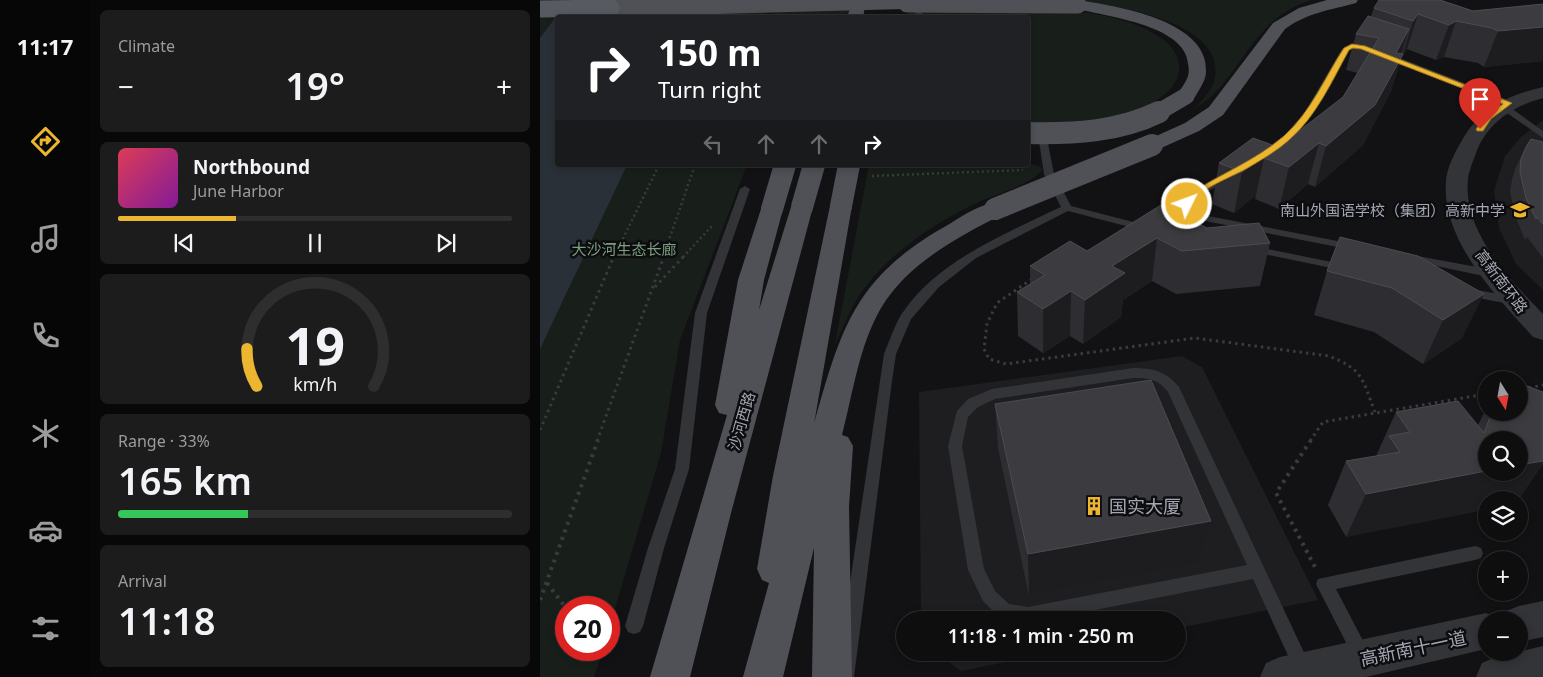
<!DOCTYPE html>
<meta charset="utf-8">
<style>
:root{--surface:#0e0e0f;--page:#1c1c1d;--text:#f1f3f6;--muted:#9b9c9e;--line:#2e2e2f;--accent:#edb631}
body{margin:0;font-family:"Noto Sans","Noto Sans SC",sans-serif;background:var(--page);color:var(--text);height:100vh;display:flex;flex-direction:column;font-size:19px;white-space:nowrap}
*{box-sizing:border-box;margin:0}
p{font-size:16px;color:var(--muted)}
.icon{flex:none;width:28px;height:28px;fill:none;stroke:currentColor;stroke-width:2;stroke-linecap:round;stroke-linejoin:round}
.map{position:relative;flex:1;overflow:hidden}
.drawer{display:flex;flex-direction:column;gap:10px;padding:10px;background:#080808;width:450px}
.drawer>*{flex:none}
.guide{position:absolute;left:15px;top:15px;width:475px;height:152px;border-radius:5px;box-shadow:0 2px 8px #0003,0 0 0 1px var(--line);background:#202124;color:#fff;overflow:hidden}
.needle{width:32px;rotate:169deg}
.tools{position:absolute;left:938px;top:371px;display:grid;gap:10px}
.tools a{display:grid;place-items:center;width:50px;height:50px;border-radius:50%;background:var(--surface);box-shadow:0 2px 8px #0003,0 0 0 1px var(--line);font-size:25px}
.speed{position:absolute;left:15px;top:596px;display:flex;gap:10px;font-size:25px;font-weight:700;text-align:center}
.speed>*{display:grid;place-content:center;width:65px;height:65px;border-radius:50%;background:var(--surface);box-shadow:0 2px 8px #0003,0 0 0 1px var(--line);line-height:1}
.speed .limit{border:8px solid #d22;background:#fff;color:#111}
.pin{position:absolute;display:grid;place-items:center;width:42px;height:42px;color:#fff;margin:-51px -21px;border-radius:50% 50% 50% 0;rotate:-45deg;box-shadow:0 0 5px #0007}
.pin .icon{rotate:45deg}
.me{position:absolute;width:55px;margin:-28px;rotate:48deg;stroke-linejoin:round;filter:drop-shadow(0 0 4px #0008)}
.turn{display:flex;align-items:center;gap:18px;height:105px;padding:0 20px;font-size:22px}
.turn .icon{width:65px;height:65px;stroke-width:2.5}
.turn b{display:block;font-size:35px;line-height:42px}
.lanes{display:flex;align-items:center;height:48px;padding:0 20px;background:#0003;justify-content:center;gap:25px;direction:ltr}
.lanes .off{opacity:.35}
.big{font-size:38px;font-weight:600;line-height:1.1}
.drawer .widget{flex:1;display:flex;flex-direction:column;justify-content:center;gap:8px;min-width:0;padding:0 18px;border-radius:8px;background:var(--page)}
.drawer .dial{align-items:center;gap:0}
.dial svg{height:130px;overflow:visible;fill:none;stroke:var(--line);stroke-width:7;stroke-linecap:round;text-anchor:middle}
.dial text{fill:var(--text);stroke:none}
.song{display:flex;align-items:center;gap:15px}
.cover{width:60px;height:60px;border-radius:8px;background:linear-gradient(135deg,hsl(350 70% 55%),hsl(290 70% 35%))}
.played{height:5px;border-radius:2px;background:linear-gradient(90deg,var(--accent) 30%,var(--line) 30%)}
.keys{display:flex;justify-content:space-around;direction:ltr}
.heat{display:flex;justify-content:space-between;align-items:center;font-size:28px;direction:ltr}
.charge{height:8px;border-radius:4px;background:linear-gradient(90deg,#34c759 33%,var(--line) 0)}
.trip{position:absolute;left:356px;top:611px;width:290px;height:50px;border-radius:25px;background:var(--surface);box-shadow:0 2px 8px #0003,0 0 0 1px var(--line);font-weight:600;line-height:50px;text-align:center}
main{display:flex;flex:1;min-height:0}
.menu{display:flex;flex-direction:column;width:90px;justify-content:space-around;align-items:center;background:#060606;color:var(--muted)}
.menu .icon{width:35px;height:35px}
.menu .active{color:var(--accent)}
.menu b{font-size:22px;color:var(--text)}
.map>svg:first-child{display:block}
</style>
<main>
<nav class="menu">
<b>11:17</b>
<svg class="icon active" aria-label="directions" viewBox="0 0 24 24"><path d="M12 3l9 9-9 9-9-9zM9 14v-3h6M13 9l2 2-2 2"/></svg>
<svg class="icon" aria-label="music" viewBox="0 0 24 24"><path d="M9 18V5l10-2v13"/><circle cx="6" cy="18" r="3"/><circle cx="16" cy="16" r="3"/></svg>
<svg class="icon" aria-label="phone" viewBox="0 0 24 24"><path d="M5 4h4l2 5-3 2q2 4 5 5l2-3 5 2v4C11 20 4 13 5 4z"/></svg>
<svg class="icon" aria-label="climate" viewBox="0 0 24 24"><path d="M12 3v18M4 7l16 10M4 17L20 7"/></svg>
<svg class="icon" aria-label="car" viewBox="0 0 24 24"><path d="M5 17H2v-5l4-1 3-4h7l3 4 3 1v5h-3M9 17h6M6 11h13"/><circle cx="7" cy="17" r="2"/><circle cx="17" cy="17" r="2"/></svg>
<svg class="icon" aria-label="filters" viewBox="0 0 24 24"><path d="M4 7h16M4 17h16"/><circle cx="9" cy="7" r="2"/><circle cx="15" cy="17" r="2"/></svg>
</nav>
<section class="drawer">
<div class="widget"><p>Climate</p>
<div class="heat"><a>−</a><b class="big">19°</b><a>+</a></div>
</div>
<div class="widget">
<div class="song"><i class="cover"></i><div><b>Northbound</b><p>June Harbor</p></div></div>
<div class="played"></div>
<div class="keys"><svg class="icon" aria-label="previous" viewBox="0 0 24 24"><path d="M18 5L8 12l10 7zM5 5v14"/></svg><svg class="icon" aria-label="pause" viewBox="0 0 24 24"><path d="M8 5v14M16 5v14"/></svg><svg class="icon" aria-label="next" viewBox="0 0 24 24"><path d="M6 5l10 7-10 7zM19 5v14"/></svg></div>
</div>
<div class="widget dial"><svg viewBox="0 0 100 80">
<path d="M14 69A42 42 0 1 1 86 69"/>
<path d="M14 69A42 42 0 0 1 8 46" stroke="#edb631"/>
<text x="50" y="56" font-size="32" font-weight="700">19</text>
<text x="50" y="72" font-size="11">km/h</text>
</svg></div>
<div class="widget"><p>Range · 33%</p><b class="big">165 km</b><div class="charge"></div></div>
<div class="widget"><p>Arrival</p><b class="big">11:18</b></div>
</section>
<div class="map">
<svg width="1003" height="677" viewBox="0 0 1003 677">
<rect width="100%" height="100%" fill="#121214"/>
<g fill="#1e1e21">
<polygon points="1003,120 1003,290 976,264 959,228 954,191 965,156 981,137"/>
<polygon points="642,356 662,367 778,600 638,628 638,620 381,620 379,392"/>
<polygon points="396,653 513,653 421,671"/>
</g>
<g fill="#181e1a">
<polygon points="0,0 230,0 309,8 306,18 247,17 227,12 225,18 18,18 18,165 207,165 140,340 121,453 69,629 69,608 26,608 26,650 63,650 54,677 0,677"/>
<path d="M528,0H772C722,14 708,57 676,92C669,99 660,105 652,111C661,101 673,91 675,77C685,19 566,4 528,0Z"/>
<path d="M369,9C402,9 435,9 468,9C511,9 555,9 596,25C612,31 637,44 639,64C643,104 571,120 541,124C523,126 505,125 488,125V18H368Z"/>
<path d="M488,163L501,167L502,170C492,184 457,194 441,201C395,222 347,254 319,296C309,311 303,329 295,344L329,165H488Z"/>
</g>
<polygon fill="#293037" points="29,0 191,0 186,17 18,18 18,165 87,165 0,349 0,38"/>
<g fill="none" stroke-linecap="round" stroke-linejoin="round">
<g stroke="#393b3f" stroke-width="2.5" stroke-dasharray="2 3" stroke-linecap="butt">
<polyline points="332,176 483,170"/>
<polyline points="74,257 119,165"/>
<polyline points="123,257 155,165"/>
<polyline points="143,257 172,226"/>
</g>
<g stroke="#393b3f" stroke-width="3" stroke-dasharray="2.5 4" stroke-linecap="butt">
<path d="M492,279L457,303L447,324L444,349L449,359L466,364L655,338L789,356C824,370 822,379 835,412"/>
<polyline points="115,287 144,256"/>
<polyline points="989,388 1003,385"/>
<polyline points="0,430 74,256"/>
<polyline points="57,441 124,256"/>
<polyline points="770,441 783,422 946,394"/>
</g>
<g stroke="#393b3f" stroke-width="4" stroke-dasharray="3 5" stroke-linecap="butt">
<polyline points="771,440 736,493 775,567"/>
<polyline points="7,583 26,608"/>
<polyline points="0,600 58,440"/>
</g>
<g fill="#333438" fill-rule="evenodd">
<polygon points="377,0 383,0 382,18 375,18"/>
<path d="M812,44L826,45L971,101V105L968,106L1003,131V138L960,108L959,106L962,104L822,49L813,48L809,50C788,87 770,126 735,151C729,155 725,159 718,158V154L744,136L765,112L802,49Z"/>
<path d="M501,125L505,128L514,174L531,206L609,226L610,228L605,231L528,211L436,258L399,287L371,319L356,354L352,381L314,677H296L344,354C349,342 354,327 361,315C395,262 466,233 521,207L504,174L497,128Z"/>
<polygon points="691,171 696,174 694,176 654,200 653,208 663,215 813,244 818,247 813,250 660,220 644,211 642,204 645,196"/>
<polygon points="205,186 210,189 167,313 149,469 124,548 103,626 100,632 94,634 88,632 85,626 108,548 135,469 155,313 200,189"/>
<polygon points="713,246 806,265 812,268 806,271 709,251 708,249 709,247"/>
<polygon points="872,255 953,270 959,274 953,278 868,260 866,258 868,256"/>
<polygon points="926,288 975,297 981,301 975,305 922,295 920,292 922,289"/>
<path d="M593,368C612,368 626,371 639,387L768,661L771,667L768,673L762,676L756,673L713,579L504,620L465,619L459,617L443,601L428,570L408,446L417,411L428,399L452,389ZM593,378C609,378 618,379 628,392L707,565L488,607L469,604L455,591L444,569L422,446L428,417L438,407L455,399Z"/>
<polygon points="935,546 941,548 943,553 941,558 935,560 796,589 831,656 828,662 822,665 816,662 776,584 778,579"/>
</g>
<g fill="#333438" fill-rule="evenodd">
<path d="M1003,87V98C973,106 947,123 936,153C933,162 929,170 928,179C922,231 970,280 1003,314V340L993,337C957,297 901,240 906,181C907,168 914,154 921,142C939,109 968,95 1003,87Z"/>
<polygon points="1003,601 1003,637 979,642 979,620 962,620 966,611 979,606"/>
<polygon points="946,613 960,620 946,620 946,649 826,677 720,677 726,663 740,657"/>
<polygon points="1003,646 1003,677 936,677 942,663 956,657"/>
</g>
<g fill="#4f5157" fill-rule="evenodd">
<polygon points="312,0 326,0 323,18 307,18"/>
<path d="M538,0C576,6 669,20 666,72C666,81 657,93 653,100L646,102L639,100L637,96C640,89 646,83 648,76C649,72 649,68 648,64C646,24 562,16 533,8L530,5L533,2Z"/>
<path d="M787,0H818L816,3C790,10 767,13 745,29L683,115L659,131L619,149L612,151L605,149L602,145L605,141L645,123L669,107L733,23L759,8Z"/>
<path d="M301,199L309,201L312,206L274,424C302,324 316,276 411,223C426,214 445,200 463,204L466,209L463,214C418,237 368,263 341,308C319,346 313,393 302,435L308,437L313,446L309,507L312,677H272L274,548L243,677H203L229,583L222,580L217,569L233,476L290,206L293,201Z"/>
<polygon points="262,200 270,202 273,207 191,513 150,677 110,677 187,415 179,413 175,405 198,280 221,209 224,204 232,202 240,204 243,209 224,280 219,310 251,207 254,202"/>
</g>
<g stroke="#4f5157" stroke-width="17">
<polyline points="367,4 538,5"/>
<polyline points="41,9 384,0"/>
<polyline points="617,113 646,96"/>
</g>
<g stroke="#4f5157" stroke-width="22">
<path d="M488,133C533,134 578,132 619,112"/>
<polyline points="301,206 309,165"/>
<polyline points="262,207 274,165"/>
<polyline points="232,209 245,165"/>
<polyline points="455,209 612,145"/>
</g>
<polyline stroke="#575a60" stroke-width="17" points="0,9 71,8"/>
</g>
<g fill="#2e2e32">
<polygon points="1003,4 1003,61 944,67 938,63 904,57 896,60 867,49 862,57 851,91 823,145 775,187 768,184 739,209 715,199 716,195 694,213 672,204 679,163 734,151 803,97 818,73 806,70 816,34 831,16 834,8 933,11"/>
<polygon points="1003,142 1003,258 987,237 985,240 976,218 970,192 972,179 976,167 986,147"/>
<polygon points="667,228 730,243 720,286 636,294 612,281 583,300 581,317 543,344 530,336 503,353 478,336 477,292 490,284 490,266 547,251"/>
<polygon points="878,256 922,338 883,364 834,332 774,315 787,271"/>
<polygon points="455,404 671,521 660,564 489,596 458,448"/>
<polygon points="946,409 946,412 979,412 1003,464 978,500 946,500 806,537 788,505 806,461 836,456 856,412 938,425"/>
</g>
<g fill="#1d1d20">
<polygon points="878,14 867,49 862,57 873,21"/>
<polygon points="916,21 904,57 896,60 909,25"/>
<polygon points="1003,27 1003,61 944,67 958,31"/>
<polygon points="869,29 859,61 863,54 851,91 823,145 775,187 786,146 856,53"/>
<polygon points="779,143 768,184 739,209 749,167"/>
<polygon points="735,146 732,161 724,158 716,195 694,213 702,172"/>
<polygon points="617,238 612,281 583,300 581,317 543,344 545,300 572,266"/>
<polygon points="531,291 530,336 503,353 503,309"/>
<polygon points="944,294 922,338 883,364 903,320"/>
<polygon points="1003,461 1003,464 978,500 946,500 946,510 806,537 826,494 946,471 946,472 979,472 979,465"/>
<polygon points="671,521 660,564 489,596 488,554"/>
</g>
<g fill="#3b3b40" stroke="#4b4c52">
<polygon points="839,0 900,0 933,11 1003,4 1003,27 958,31 952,28 916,21 909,25 878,14 873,21 834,8"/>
<polygon points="828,16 869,29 856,53 863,54 835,105 786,146 779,143 749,167 724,158 803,97 839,38 816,34"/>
<polygon points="713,138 735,146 702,172 679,163"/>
<polygon points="991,139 1003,142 1003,224 997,217 996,219 986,198 980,172 981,159 986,147"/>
<polygon points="621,205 667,228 719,223 730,243 642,251 617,238 572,266 585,273 545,300 531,291 503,309 477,292 505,275 490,266 530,241 547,251"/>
<polygon points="800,237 878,256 944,294 903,320 852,288 787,271"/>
<polygon points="964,377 972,380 963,380"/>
<polygon points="611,380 671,521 488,554 455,404"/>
<polygon points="979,383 1003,392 1003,461 979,465 979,440 946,440 946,471 826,494 806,461 860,452 849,436 870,432 856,412 918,401 944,433 952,412 979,412"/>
</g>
<path fill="#edb631" stroke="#9a7620" d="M812,44L825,46L972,103L951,119L943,131H937L936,129L946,115L963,104L821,49L813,48L809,50C792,81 776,117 749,140C738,150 723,159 711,166C692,178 661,186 650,206H644L642,204L646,196C678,175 715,161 744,136C771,112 785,77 804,48Z"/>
<defs>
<g id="school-bare" transform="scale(1.5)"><path d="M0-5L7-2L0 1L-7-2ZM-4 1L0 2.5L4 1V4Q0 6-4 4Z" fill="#edb631" stroke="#0d0d0f" stroke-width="2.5" paint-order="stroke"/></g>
<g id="building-bare" transform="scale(1.5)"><path d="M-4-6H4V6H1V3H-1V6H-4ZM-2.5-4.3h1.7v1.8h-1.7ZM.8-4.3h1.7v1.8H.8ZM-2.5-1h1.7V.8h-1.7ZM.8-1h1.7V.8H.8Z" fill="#edb631" stroke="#0d0d0f" stroke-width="2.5" paint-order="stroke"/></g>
</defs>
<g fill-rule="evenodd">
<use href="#school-bare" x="980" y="210"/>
<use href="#building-bare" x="554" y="506"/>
</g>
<g text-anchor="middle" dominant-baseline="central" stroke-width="5" stroke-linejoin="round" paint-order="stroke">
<g font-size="15" fill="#a4a8b4" stroke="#0d0d0f" text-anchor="end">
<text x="965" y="210">南山外国语学校（集团）高新中学</text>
</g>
<g font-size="15" fill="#7b9f7f" stroke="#0d0d0f">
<text x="84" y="249">大沙河生态长廊</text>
</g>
<g font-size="15" fill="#a4a8b4" stroke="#0d0d0f">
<text transform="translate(962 281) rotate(53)">高新南环路</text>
<text transform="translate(201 421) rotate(-74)">沙河西路</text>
</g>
<g font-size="18" fill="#a4a8b4" stroke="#0d0d0f" text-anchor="start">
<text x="569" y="506">国实大厦</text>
</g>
<g font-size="18" fill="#a4a8b4" stroke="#0d0d0f">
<text transform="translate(873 648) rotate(-12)">高新南十一道</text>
</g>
</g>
</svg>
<div class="tools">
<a><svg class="needle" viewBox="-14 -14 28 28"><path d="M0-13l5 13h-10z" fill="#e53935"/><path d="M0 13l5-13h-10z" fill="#9b9c9e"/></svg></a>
<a><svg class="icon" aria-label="search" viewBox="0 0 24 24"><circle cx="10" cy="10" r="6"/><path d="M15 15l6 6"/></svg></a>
<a><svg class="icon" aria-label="layers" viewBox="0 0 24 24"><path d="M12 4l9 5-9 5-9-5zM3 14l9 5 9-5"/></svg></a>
<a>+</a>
<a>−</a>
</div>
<div class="speed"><div class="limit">20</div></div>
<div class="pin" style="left:940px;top:129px;background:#d93025"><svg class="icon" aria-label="arrive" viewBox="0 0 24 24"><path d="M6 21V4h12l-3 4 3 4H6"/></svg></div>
<svg class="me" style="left:647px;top:204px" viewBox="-20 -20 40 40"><circle r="17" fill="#edb631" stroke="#fff" stroke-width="3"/><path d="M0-11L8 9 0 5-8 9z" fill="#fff"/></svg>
<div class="trip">11:18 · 1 min · 250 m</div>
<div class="guide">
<div class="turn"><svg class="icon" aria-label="right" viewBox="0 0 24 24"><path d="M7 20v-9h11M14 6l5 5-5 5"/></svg><div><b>150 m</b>Turn right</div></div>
<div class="lanes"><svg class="icon off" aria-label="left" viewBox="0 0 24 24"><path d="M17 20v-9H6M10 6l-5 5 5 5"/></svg><svg class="icon off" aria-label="ahead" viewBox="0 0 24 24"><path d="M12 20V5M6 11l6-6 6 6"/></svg><svg class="icon off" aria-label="ahead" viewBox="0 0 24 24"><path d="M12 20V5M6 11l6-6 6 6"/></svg><svg class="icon" aria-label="right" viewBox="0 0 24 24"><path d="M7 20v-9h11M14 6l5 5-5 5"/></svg></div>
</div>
</div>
</main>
